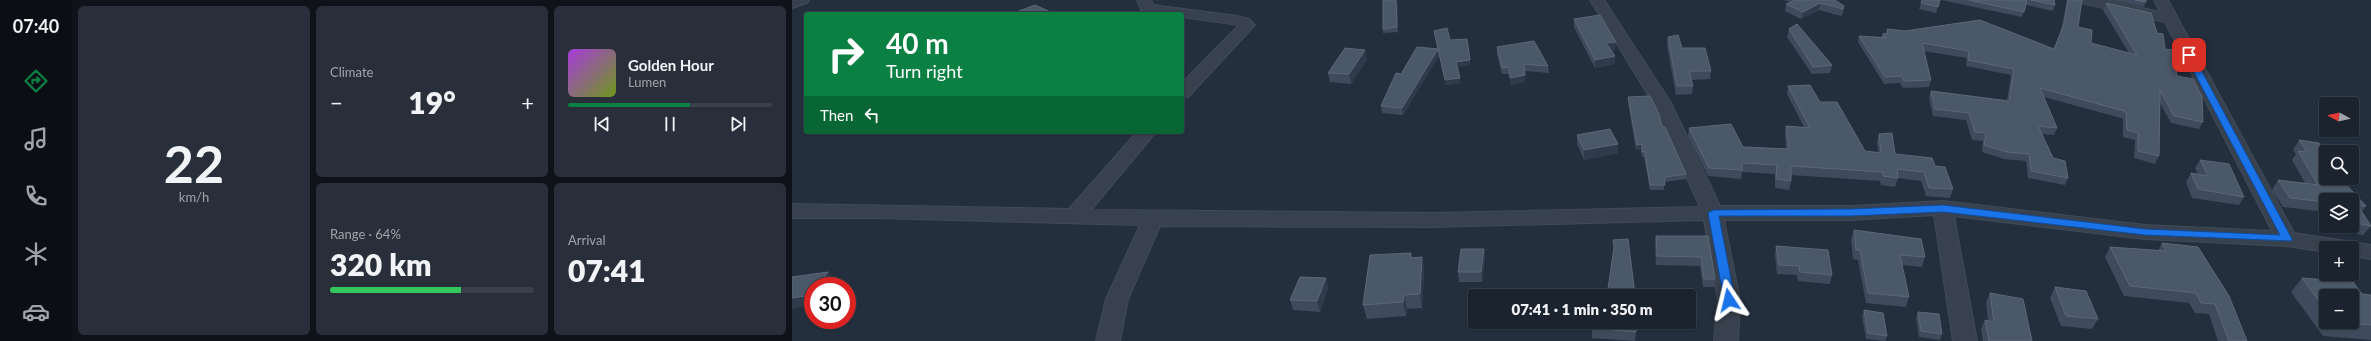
<!DOCTYPE html>
<meta charset="utf-8">
<style>
:root{--surface:#1b232e;--page:#282f3a;--text:#f1f3f6;--muted:#a0a4aa;--line:#39404a;--accent:#0b8043}
body{margin:0;font-family:Lato,sans-serif;background:var(--page);color:var(--text);height:100vh;display:flex;flex-direction:column;font-size:15px;white-space:nowrap}
*{box-sizing:border-box;margin:0}
p{font-size:13px;color:var(--muted)}
.icon{flex:none;width:22px;height:22px;fill:none;stroke:currentColor;stroke-width:2;stroke-linecap:round;stroke-linejoin:round}
.map{position:relative;flex:1;overflow:hidden}
.side{display:flex;flex-direction:column;gap:6px;padding:6px;background:#0f1319;width:720px}
.side>*{flex:none}
.hud{position:absolute;left:12px;top:12px;width:380px;height:122px;border-radius:4px;box-shadow:0 1px 3px #0004,0 0 0 1px var(--line);background:#0b8043;color:#fff;overflow:hidden}
.needle{width:26px;rotate:278deg}
.fabs{position:absolute;left:1527px;top:97px;display:grid;gap:8px}
.fabs a{display:grid;place-items:center;width:40px;height:40px;border-radius:4px;background:var(--surface);box-shadow:0 1px 3px #0004,0 0 0 1px var(--line);font-size:20px}
.speed{position:absolute;left:12px;top:277px;display:flex;gap:8px;font-size:20px;font-weight:700;text-align:center}
.speed>*{display:grid;place-content:center;width:52px;height:52px;border-radius:50%;background:var(--surface);box-shadow:0 1px 3px #0004,0 0 0 1px var(--line);line-height:1}
.speed .limit{border:6px solid #d22;background:#fff;color:#111}
.pin{position:absolute;display:grid;place-items:center;width:34px;height:34px;color:#fff;margin:-17px;border-radius:8px;box-shadow:0 2px 6px #0006}
.me{position:absolute;width:44px;margin:-22px;rotate:350deg;stroke-linejoin:round;filter:drop-shadow(0 0 3px #0008)}
.turn{display:flex;align-items:center;gap:14px;height:84px;padding:0 16px;font-size:18px}
.turn .icon{width:52px;height:52px;stroke-width:2.5}
.turn b{display:block;font-size:28px;line-height:34px}
.then{display:flex;align-items:center;height:38px;padding:0 16px;background:#0003;gap:8px;font-size:15px}
.big{font-size:30px;font-weight:800;line-height:1.1}
.side .widget{flex:1;display:flex;flex-direction:column;justify-content:center;gap:6px;min-width:0;padding:0 14px;border-radius:6px;background:var(--page)}
.side .dial{align-items:center;gap:0}
.dial b{font-size:52px;line-height:1}
.song{display:flex;align-items:center;gap:12px}
.cover{width:48px;height:48px;border-radius:6px;background:linear-gradient(135deg,hsl(280 70% 55%),hsl(80 70% 35%))}
.played{height:4px;border-radius:2px;background:linear-gradient(90deg,var(--accent) 60%,var(--line) 60%)}
.keys{display:flex;justify-content:space-around;direction:ltr}
.heat{display:flex;justify-content:space-between;align-items:center;font-size:22px;direction:ltr}
.charge{height:6px;border-radius:3px;background:linear-gradient(90deg,#34c759 64%,var(--line) 0)}
.side .tiles{flex:1;display:grid;gap:6px;grid-template-columns:repeat(3,1fr)}
.widget:first-child{grid-row:span 2}
.trip{position:absolute;left:676px;top:289px;width:228px;height:40px;border-radius:4px;background:var(--surface);box-shadow:0 1px 3px #0004,0 0 0 1px var(--line);font-weight:800;line-height:40px;text-align:center}
main{display:flex;flex:1;min-height:0}
.dock{display:flex;flex-direction:column;width:72px;justify-content:space-around;align-items:center;background:#0b0e12;color:var(--muted)}
.dock .icon{width:28px;height:28px}
.dock .selected{color:var(--accent)}
.dock b{font-size:18px;color:var(--text)}
.map>svg:first-child{display:block}
</style>
<main>
<nav class="dock">
<b>07:40</b>
<svg class="icon selected" aria-label="directions" viewBox="0 0 24 24"><path d="M12 3l9 9-9 9-9-9zM9 14v-3h6M13 9l2 2-2 2"/></svg>
<svg class="icon" aria-label="music" viewBox="0 0 24 24"><path d="M9 18V5l10-2v13"/><circle cx="6" cy="18" r="3"/><circle cx="16" cy="16" r="3"/></svg>
<svg class="icon" aria-label="phone" viewBox="0 0 24 24"><path d="M5 4h4l2 5-3 2q2 4 5 5l2-3 5 2v4C11 20 4 13 5 4z"/></svg>
<svg class="icon" aria-label="climate" viewBox="0 0 24 24"><path d="M12 3v18M4 7l16 10M4 17L20 7"/></svg>
<svg class="icon" aria-label="car" viewBox="0 0 24 24"><path d="M5 17H2v-5l4-1 3-4h7l3 4 3 1v5h-3M9 17h6M6 11h13"/><circle cx="7" cy="17" r="2"/><circle cx="17" cy="17" r="2"/></svg>
</nav>
<section class="side">
<div class="tiles">
<div class="widget dial"><b>22</b><p>km/h</p></div>
<div class="widget"><p>Climate</p>
<div class="heat"><a>−</a><b class="big">19°</b><a>+</a></div>
</div>
<div class="widget">
<div class="song"><i class="cover"></i><div><b>Golden Hour</b><p>Lumen</p></div></div>
<div class="played"></div>
<div class="keys"><svg class="icon" aria-label="previous" viewBox="0 0 24 24"><path d="M18 5L8 12l10 7zM5 5v14"/></svg><svg class="icon" aria-label="pause" viewBox="0 0 24 24"><path d="M8 5v14M16 5v14"/></svg><svg class="icon" aria-label="next" viewBox="0 0 24 24"><path d="M6 5l10 7-10 7zM19 5v14"/></svg></div>
</div>
<div class="widget"><p>Range · 64%</p><b class="big">320 km</b><div class="charge"></div></div>
<div class="widget"><p>Arrival</p><b class="big">07:41</b></div>
</div>
</section>
<div class="map">
<svg width="1579" height="341" viewBox="0 0 1579 341">
<rect width="100%" height="100%" fill="#242f3e"/>
<g fill="none" stroke-linecap="round" stroke-linejoin="round">
<g stroke="#414a57" stroke-width="2">
<g id="street">
<polygon points="0,0 17,0 15,3 0,8"/>
<polygon points="345,0 359,0 361,5 445,16 457,19 463,25 396,97 390,98 390,83 447,25 390,17 390,14 363,14 349,10"/>
<polygon points="798,0 812,0 879,103 928,206 1059,206 1151,201 1353,225 1480,231 1373,22 1289,3 1287,0 1314,0 1368,12 1362,0 1376,0 1502,233 1579,245 1579,259 1560,256 1560,248 1534,248 1534,252 1495,246 1353,239 1162,216 1185,341 1161,341 1142,215 1059,220 932,220 948,300 946,341 922,341 926,300 912,220 640,227 368,226 336,299 328,341 304,341 314,299 348,225 86,218 0,218 0,204 277,209 345,132 364,132 299,210 640,213 908,207 861,103"/>
</g>
</g>
<use href="#street" fill="#38414e" fill-rule="evenodd"/>
</g>
<g fill="#3f4b5c" fill-rule="evenodd">
<polygon points="591,0 605,0 606,32 591,33"/>
<polygon points="991,0 1043,0 1052,6 1051,13 1049,16 1027,10 1009,19 993,11 994,4 999,2"/>
<polygon points="1148,0 1144,13 1127,9 1129,3"/>
<polygon points="1149,0 1262,0 1263,5 1261,11 1234,5 1230,17"/>
<polygon points="1275,0 1290,0 1286,27 1299,43 1337,53 1311,10 1314,3 1365,33 1373,49 1385,76 1411,122 1407,129 1379,123 1368,103 1367,156 1363,164 1342,158 1343,140 1331,137 1331,119 1329,118 1252,97 1265,128 1262,135 1250,134 1261,158 1276,178 1273,185 1236,178 1234,161 1212,159 1190,152 1191,141 1180,140 1174,120 1141,116 1137,98 1139,91 1215,101 1219,75 1174,66 1175,58 1131,51 1139,80 1137,87 1111,88 1108,83 1092,84 1066,42 1067,36 1090,37 1091,34 1094,33 1095,29 1262,49 1269,31"/>
<polygon points="1320,0 1354,0 1354,2 1352,7"/>
<polygon points="782,19 823,50 819,51 823,64 803,68 782,27"/>
<polygon points="997,29 1040,65 1038,73 1020,74 995,37"/>
<polygon points="642,31 658,40 678,65 665,67 668,83 654,85 647,55 611,115 590,113 589,106 609,74 646,49"/>
<polygon points="876,37 919,71 918,79 899,80 901,86 900,94 884,95 875,45"/>
<polygon points="705,47 756,66 757,73 733,71 733,82 718,85 718,74 710,74 705,54"/>
<polygon points="575,59 559,84 538,82 536,73"/>
<polygon points="996,86 1028,102 1073,151 1086,152 1085,142 1087,134 1103,154 1143,166 1161,189 1158,198 1134,196 1129,181 1106,178 1103,187 1089,185 1088,181 999,175 999,181 997,190 983,188 983,174 950,172 949,179 916,176 896,136 897,128 951,147 994,149 993,134 994,126 1012,127 995,94"/>
<polygon points="836,97 894,174 894,179 872,182 872,190 858,190 852,157 850,157 849,149 844,150 836,102"/>
<polygon points="785,135 826,144 826,153 792,160 785,144"/>
<polygon points="1507,140 1534,178 1574,206 1570,211 1579,226 1571,235 1544,230 1542,226 1560,226 1560,200 1534,200 1534,212 1491,207 1480,190 1486,180 1513,183 1500,160 1504,154 1501,150"/>
<polygon points="1408,160 1452,197 1447,205 1400,198 1394,182 1399,173 1406,174 1403,168"/>
<polygon points="1062,230 1133,257 1130,267 1110,265 1117,297 1114,307 1074,303 1066,260 1061,259 1059,239"/>
<polygon points="864,236 916,236 923,279 922,287 911,287 908,266 864,265 863,245"/>
<polygon points="1370,243 1406,247 1455,341 1426,341 1417,314 1403,313 1397,303 1332,296 1313,257 1318,247 1366,251"/>
<polygon points="984,246 1040,275 1038,284 1006,281 1005,275 985,274 983,254"/>
<polygon points="619,253 620,258 630,257 632,271 630,308 615,309 614,316 575,319 571,305"/>
<polygon points="693,259 690,282 667,282 666,272"/>
<polygon points="534,278 536,288 528,312 501,310 498,300"/>
<path d="M1510,278L1570,294L1579,295V340L1531,336L1499,292ZM1534,296L1560,322H1534Z"/>
<polygon points="1263,287 1306,319 1300,329 1269,326 1258,298"/>
<polygon points="1198,293 1240,341 1191,341 1189,329 1193,320 1196,321 1194,302"/>
<polygon points="1072,310 1095,336 1093,341 1074,339 1070,316"/>
<polygon points="1126,312 1150,334 1148,340 1127,337 1124,317"/>
<polygon points="845,322 843,341 800,338 800,328"/>
</g>
<g fill="#2f3b4b">
<polygon points="604,0 605,0 606,32 605,27"/>
<polygon points="1028,3 1027,10 1009,19 1011,12"/>
<polygon points="824,42 823,50 814,51 814,43"/>
<polygon points="646,49 647,56 611,115 610,108"/>
<polygon points="573,50 575,59 559,84 557,74"/>
<polygon points="823,56 823,64 803,68 803,60"/>
<polygon points="678,60 678,65 664,67 664,62"/>
<polygon points="733,75 733,82 718,85 718,78"/>
<polygon points="668,78 668,83 654,85 653,80"/>
<polygon points="826,144 826,153 792,160 792,150"/>
<polygon points="850,144 849,149 844,150 845,145"/>
<polygon points="692,249 693,259 690,282 689,272"/>
<polygon points="630,257 632,271 630,308 628,294"/>
<polygon points="36,272 43,280 39,286 26,286"/>
<polygon points="534,278 536,288 528,312 525,301"/>
<polygon points="21,294 21,305 0,309 0,298"/>
<polygon points="612,295 615,309 614,316 611,302"/>
</g>
<g fill="#4b5868" stroke="#5c6777">
<polygon points="591,0 604,0 605,27 591,29"/>
<polygon points="1003,0 1043,0 1052,6 1051,9 1028,3 1011,12 994,4"/>
<polygon points="1130,0 1148,0 1146,7 1129,3"/>
<polygon points="1177,0 1235,0 1232,12"/>
<polygon points="1239,0 1262,0 1263,5"/>
<polygon points="1276,0 1290,0 1286,27 1300,30 1299,43 1345,55 1314,3 1359,13 1365,33 1371,34 1373,49 1382,50 1385,76 1401,79 1410,97 1411,122 1382,116 1368,90 1367,156 1346,151 1346,133 1335,130 1334,112 1332,111 1248,88 1265,128 1246,126 1261,158 1273,161 1276,178 1239,171 1237,154 1215,152 1192,145 1194,133 1183,132 1177,113 1143,109 1139,91 1217,101 1222,69 1176,60 1177,51 1130,43 1139,80 1112,81 1110,76 1093,77 1067,36 1095,38 1091,37 1091,34 1096,33 1095,29 1113,31 1188,20 1262,49 1272,24"/>
<polygon points="1343,0 1354,0 1354,2"/>
<polygon points="243,5 263,14 219,14"/>
<polygon points="808,15 824,42 814,43 823,56 803,60 782,19"/>
<polygon points="1005,24 1040,65 1021,67 997,29"/>
<polygon points="655,28 658,40 675,39 678,60 664,62 668,78 653,80 642,31"/>
<polygon points="886,35 890,48 913,48 919,71 897,71 901,86 885,86 876,37"/>
<polygon points="742,41 756,66 732,64 733,75 718,78 717,67 710,68 705,47"/>
<polygon points="625,47 646,49 610,108 589,106 604,73 609,74"/>
<polygon points="553,48 573,50 557,74 536,73"/>
<polygon points="1018,85 1028,102 1045,102 1073,151 1089,153 1087,134 1100,133 1103,154 1140,158 1143,166 1153,167 1161,189 1137,188 1132,172 1105,169 1106,178 1091,176 1091,172 999,166 999,181 984,179 985,165 950,163 950,170 917,168 897,128 939,124 951,147 997,149 994,126 1018,128 996,86"/>
<polygon points="858,96 867,114 870,127 873,127 894,174 872,177 873,185 858,185 853,152 850,152 850,144 845,145 836,97"/>
<polygon points="818,129 826,144 792,150 785,135"/>
<polygon points="1507,140 1527,143 1534,155 1534,163 1533,163 1534,163 1534,178 1548,178 1574,206 1566,206 1579,226 1560,222 1560,200 1534,200 1534,202 1498,198 1486,180 1526,185 1506,151 1515,152"/>
<polygon points="1408,160 1437,164 1452,197 1406,189 1399,173 1416,176"/>
<polygon points="1062,230 1129,239 1133,257 1108,255 1117,297 1076,293 1068,250 1064,250"/>
<polygon points="864,236 916,236 923,279 912,279 909,257 865,256"/>
<polygon points="836,239 842,286 841,296 815,296 822,247 821,240"/>
<polygon points="1370,243 1406,247 1437,296 1455,341 1437,341 1423,304 1409,303 1404,293 1338,286 1318,247 1374,251"/>
<polygon points="984,246 1036,250 1040,275 1008,272 1007,266 987,265"/>
<polygon points="669,249 692,249 689,272 666,272"/>
<polygon points="619,253 618,258 630,257 628,294 612,295 611,302 571,305 578,255"/>
<polygon points="36,272 26,286 21,286 21,294 20,295 0,298 0,277"/>
<polygon points="508,277 534,278 525,301 498,300"/>
<polygon points="1510,278 1561,282 1570,294 1579,295 1579,325 1542,322 1560,322 1560,296 1534,296 1534,311"/>
<polygon points="1263,287 1294,291 1306,319 1274,316"/>
<polygon points="1198,293 1231,299 1240,341 1197,341 1193,320 1202,322"/>
<polygon points="1072,310 1091,313 1095,336 1076,333"/>
<polygon points="1126,312 1147,314 1150,334 1129,331"/>
<polygon points="801,322 844,322 844,332 800,328"/>
</g>
<polygon fill="#1a73e8" stroke="#114b97" points="1397,53 1401,55 1500,239 1499,241 1353,235 1151,212 1059,216 927,216 943,300 937,304 932,300 916,213 921,210 1059,209 1151,205 1353,229 1488,235 1393,55"/>
</svg>
<div class="fabs">
<a><svg class="needle" viewBox="-14 -14 28 28"><path d="M0-13l5 13h-10z" fill="#e53935"/><path d="M0 13l5-13h-10z" fill="#a0a4aa"/></svg></a>
<a><svg class="icon" aria-label="search" viewBox="0 0 24 24"><circle cx="10" cy="10" r="6"/><path d="M15 15l6 6"/></svg></a>
<a><svg class="icon" aria-label="layers" viewBox="0 0 24 24"><path d="M12 4l9 5-9 5-9-5zM3 14l9 5 9-5"/></svg></a>
<a>+</a>
<a>−</a>
</div>
<div class="speed"><div class="limit">30</div></div>
<div class="pin" style="left:1397px;top:55px;background:#d93025"><svg class="icon" aria-label="arrive" viewBox="0 0 24 24"><path d="M6 21V4h12l-3 4 3 4H6"/></svg></div>
<svg class="me" style="left:937px;top:300px" viewBox="-20 -20 40 40"><path d="M0-17L14 15 0 8-14 15z" fill="#1a73e8" stroke="#fff" stroke-width="4"/></svg>
<div class="trip">07:41 · 1 min · 350 m</div>
<div class="hud">
<div class="turn"><svg class="icon" aria-label="right" viewBox="0 0 24 24"><path d="M7 20v-9h11M14 6l5 5-5 5"/></svg><div><b>40 m</b>Turn right</div></div>
<div class="then">Then<svg class="icon" aria-label="left" viewBox="0 0 24 24"><path d="M17 20v-9H6M10 6l-5 5 5 5"/></svg></div>
</div>
</div>
</main>
